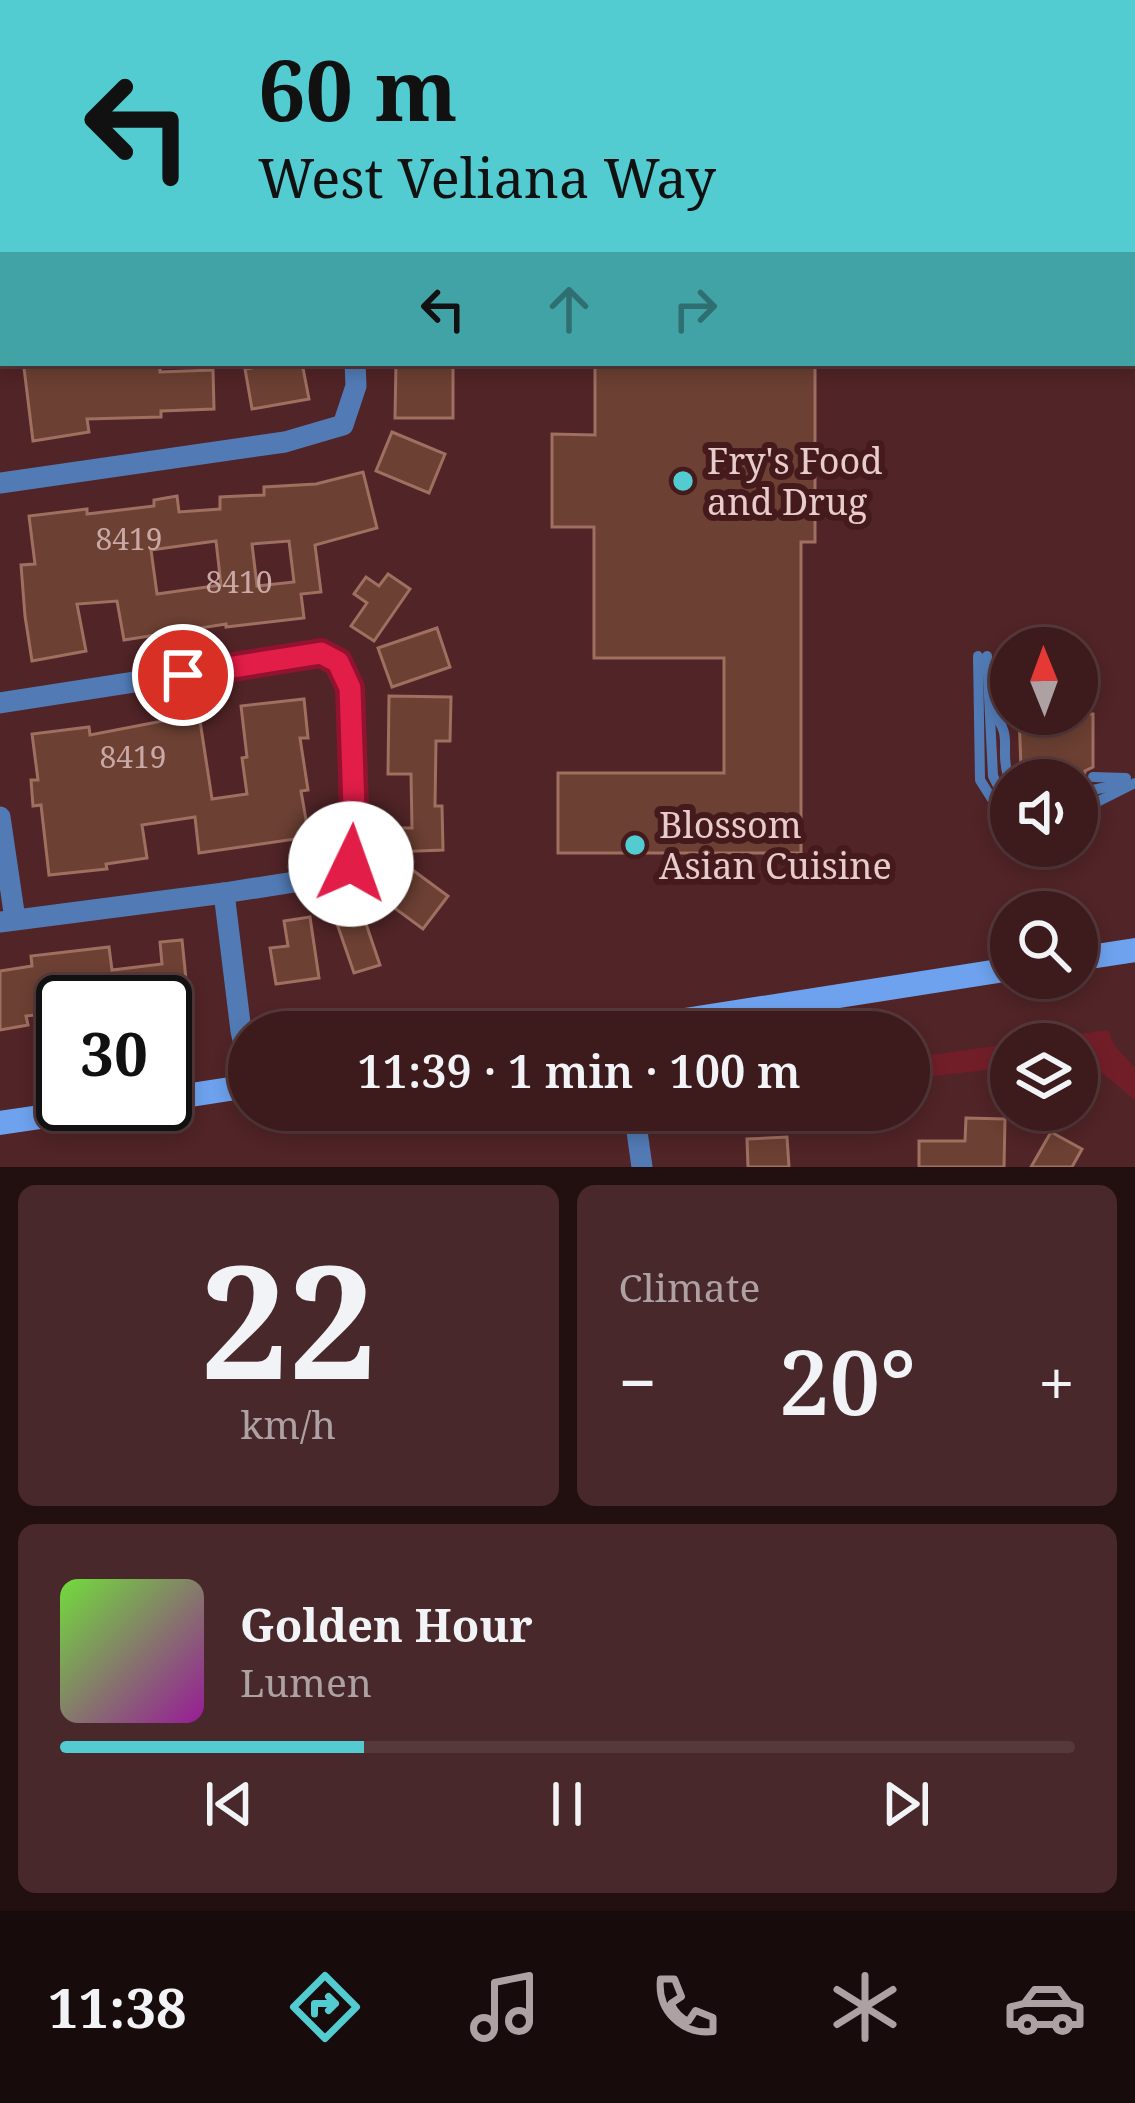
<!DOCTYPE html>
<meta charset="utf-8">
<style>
:root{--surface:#3d1b1d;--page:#48282a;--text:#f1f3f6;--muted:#ada1a4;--line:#56393b;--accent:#52ccd0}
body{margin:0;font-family:"Noto Serif",serif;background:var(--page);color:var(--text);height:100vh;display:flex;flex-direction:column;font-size:45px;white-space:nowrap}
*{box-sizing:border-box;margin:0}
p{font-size:39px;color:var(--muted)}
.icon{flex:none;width:66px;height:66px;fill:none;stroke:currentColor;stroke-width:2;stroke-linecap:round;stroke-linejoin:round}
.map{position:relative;height:1167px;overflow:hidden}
.sheet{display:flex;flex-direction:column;gap:18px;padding:18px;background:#220f10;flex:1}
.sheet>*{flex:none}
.banner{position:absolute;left:0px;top:0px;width:1137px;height:366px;box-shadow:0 6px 18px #0003,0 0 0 3px var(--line);background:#52ccd0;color:#111;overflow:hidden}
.needle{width:78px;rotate:359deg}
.fabs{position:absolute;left:990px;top:627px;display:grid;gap:24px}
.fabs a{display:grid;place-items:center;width:108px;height:108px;border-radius:50%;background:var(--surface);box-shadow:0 6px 18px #0003,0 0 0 3px var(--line);font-size:60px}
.speed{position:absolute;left:36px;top:975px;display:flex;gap:24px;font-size:60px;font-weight:700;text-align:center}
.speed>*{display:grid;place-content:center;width:156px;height:156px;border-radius:50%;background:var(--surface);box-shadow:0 6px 18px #0003,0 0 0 3px var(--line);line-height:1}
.speed .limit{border:6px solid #111;border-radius:18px;background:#fff;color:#111}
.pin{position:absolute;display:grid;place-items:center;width:102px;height:102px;color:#fff;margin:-51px;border:6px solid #fff;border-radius:50%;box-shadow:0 3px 12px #0007}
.me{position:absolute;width:132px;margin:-66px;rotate:3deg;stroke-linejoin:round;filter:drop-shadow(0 0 9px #0008)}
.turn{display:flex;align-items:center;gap:42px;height:252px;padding:0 60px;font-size:54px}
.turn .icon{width:156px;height:156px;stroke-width:2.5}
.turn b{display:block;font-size:84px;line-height:102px}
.lanes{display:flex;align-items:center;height:114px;padding:0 60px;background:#0003;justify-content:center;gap:60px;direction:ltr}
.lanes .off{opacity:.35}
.big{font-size:90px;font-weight:600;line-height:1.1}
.sheet .widget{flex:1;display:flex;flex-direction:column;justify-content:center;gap:18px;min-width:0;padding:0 42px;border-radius:18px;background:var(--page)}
.sheet .dial{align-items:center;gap:0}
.dial b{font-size:156px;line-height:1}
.song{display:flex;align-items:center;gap:36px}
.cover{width:144px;height:144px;border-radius:18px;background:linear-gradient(135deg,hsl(100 70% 55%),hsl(300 70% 35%))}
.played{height:12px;border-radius:6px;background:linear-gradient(90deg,var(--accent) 30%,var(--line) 30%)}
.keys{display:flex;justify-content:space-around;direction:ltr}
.heat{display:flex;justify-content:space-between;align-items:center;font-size:66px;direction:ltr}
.sheet .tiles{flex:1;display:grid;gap:18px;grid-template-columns:1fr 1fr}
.widget:last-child{grid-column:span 2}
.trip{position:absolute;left:228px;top:1011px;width:702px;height:120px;border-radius:60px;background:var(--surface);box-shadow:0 6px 18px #0003,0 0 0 3px var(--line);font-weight:600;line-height:120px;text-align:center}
.menu{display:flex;height:192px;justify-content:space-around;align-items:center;background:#180b0c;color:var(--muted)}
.menu .icon{width:84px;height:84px}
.menu .on{color:var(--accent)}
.menu b{font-size:54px;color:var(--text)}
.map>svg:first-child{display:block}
</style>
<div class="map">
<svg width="1135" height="1167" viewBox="0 0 1135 1167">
<rect width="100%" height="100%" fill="#512427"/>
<polygon fill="#721e29" points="1108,1030 1114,1045 1135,1068 1135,1100 1102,1073 1077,1063 1077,1044 1011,1044 1011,1067 909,1079 909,1058"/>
<g fill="#6c4033" stroke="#9f6f60" stroke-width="3" fill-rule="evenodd">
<polygon points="47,363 160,363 160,372 213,370 214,409 161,411 161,417 87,419 89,432 33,441 24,368"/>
<polygon points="280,363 302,363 309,399 252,409 245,369"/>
<polygon points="396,363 453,363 453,418 395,418"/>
<polygon points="595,363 815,363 815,542 801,542 801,853 558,853 558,773 724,773 724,658 594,658 594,527 552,527 552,434 595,435"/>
<polygon points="392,432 445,454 429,493 376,471"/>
<path d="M363,472L377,528L315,545L321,592L301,594L304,618L226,627V624L124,640L117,601L77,604L86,651L32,661L25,616L21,565L35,564L29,516L87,509V514L154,506V500L177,496L179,512L220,509V497L264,495V487L316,484ZM216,541L221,585L157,594L151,550ZM289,541L294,582L257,586L252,544Z"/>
<polygon points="388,574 410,589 374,641 351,626 367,603 354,594 366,577 379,586"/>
<polygon points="437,628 450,667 392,687 378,648"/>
<polygon points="389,696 451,697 450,741 436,741 435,806 442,806 443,850 393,852 393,828 412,828 411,774 388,774"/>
<polygon points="304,699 308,738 300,738 308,790 301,791 309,837 199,853 195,817 142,825 147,858 106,864 107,869 49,875 41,805 33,806 31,780 38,780 32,734 89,727 90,735 183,717 184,723 200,721 212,799 247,794 242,758 247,757 241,706"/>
<polygon points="1019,714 1093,714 1093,767 1085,771 1084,780 1061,780 1060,772 1053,768 1021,769"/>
<polygon points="399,860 448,896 423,929 374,893"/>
<polygon points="360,906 380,965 354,973 334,915"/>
<polygon points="310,917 319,978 276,984 270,948 288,946 284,921"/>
<polygon points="182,940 187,989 132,994 133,1002 63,1002 63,1012 26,1016 28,1025 0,1030 0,971 32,966 31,956 109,947 112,970 162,964 160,942"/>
<polygon points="966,1118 1005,1119 1004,1167 919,1167 919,1141 965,1141"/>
<polygon points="1051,1132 1082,1149 1072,1167 1031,1167"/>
<polygon points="787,1137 789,1167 748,1167 747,1139"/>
</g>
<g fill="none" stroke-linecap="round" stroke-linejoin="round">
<polyline stroke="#a37f80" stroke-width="4.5" stroke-dasharray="3 9" stroke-linecap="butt" points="264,3 265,0"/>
<g stroke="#527bb6" stroke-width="10">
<polyline points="978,656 980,780 992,799 1011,805"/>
<polyline points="987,656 993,776 998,786 1011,791"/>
<path d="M991,710C1015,738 999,746 1008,776L1015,779L1052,778"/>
<polyline points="1093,777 1126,778"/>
<polyline points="1093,790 1125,783"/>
<polyline points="994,802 1011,824"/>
<polyline points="1093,804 1135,783"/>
</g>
<g stroke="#527bb6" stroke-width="21">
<polyline points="396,0 404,3"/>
<polyline points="201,3 201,0"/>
<polyline points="597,3 618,0"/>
<polyline points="0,43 3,43"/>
<polyline points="0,269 3,268"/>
<polyline points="0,483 285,442 343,425 356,386 355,363"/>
<polyline points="0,703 321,653 338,662 350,688 355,838 351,864 326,877 224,893 0,922"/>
<polyline points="0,817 15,919"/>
<polyline points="224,893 241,1031 249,1065"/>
<polyline points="634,1110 642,1167"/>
</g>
<g stroke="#6ea2ee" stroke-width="24">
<polyline points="1077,959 1135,950"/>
<polyline points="609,1032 1011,969"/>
<polyline points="165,1099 249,1086"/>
<polyline points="0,1123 129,1104"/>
</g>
</g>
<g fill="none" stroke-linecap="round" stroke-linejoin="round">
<g stroke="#92132f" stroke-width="30">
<polyline id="route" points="183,675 321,653 338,662 350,688 355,838 351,864"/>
</g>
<use href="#route" stroke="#e11d48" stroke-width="21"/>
</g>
<g fill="#52ccd0" stroke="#451a1d" stroke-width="4.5">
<circle cx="683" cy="481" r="12"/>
<circle cx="635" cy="845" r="12"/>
</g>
<g text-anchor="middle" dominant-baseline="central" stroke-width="12" stroke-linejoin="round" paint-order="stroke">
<g font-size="30" fill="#c9a8a5">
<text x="129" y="538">8419</text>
<text x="239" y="581">8410</text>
<text x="133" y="756">8419</text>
</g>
<g font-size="36" fill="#e8cbcb" stroke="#451a1d" text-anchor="start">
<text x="707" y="460">Fry's Food<tspan x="707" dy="41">and Drug</tspan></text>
<text x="659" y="824">Blossom<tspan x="659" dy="41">Asian Cuisine</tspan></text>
</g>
</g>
</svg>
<div class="fabs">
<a><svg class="needle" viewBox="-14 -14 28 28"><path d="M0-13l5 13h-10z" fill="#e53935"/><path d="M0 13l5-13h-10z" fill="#ada1a4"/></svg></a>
<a><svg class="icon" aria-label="sound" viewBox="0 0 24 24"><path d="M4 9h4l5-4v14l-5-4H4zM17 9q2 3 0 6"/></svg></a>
<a><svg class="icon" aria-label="search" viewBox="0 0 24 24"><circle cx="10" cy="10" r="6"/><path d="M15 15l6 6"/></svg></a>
<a><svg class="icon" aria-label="layers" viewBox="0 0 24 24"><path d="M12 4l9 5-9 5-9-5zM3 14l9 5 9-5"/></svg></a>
</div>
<div class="speed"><div class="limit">30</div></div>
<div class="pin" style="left:183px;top:675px;background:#d93025"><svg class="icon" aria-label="arrive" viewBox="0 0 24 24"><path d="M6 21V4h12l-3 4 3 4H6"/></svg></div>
<svg class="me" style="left:351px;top:864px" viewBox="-20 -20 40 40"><circle r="19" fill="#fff"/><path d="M0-13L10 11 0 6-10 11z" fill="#e11d48"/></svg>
<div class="trip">11:39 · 1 min · 100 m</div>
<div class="banner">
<div class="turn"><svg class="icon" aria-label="left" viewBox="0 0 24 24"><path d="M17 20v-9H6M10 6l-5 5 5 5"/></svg><div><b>60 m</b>West Veliana Way</div></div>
<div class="lanes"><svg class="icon" aria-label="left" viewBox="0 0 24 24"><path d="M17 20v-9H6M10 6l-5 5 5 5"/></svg><svg class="icon off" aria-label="ahead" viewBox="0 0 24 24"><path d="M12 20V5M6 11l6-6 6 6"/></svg><svg class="icon off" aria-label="right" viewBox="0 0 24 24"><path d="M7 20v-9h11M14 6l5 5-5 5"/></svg></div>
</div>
</div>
<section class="sheet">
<div class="tiles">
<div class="widget dial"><b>22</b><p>km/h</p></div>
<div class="widget"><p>Climate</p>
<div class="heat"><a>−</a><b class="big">20°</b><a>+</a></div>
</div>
<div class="widget">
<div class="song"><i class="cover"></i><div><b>Golden Hour</b><p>Lumen</p></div></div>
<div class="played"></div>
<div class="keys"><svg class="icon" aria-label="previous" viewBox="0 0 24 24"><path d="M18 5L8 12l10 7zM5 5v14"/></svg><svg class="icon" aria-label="pause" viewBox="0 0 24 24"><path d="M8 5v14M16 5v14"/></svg><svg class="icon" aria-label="next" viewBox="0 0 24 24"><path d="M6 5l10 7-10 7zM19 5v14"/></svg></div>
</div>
</div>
</section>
<nav class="menu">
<b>11:38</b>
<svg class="icon on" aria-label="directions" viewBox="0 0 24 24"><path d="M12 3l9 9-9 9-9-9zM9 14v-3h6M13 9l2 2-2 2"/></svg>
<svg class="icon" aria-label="music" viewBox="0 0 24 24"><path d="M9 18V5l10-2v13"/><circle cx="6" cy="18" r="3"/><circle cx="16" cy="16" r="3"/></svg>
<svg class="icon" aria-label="phone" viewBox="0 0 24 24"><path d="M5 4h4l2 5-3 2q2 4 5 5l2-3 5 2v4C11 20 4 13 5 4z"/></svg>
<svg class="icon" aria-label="climate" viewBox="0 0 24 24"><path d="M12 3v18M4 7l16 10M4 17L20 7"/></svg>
<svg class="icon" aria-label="car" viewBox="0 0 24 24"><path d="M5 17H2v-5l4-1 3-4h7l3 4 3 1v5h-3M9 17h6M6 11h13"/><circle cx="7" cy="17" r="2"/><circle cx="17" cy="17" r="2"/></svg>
</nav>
